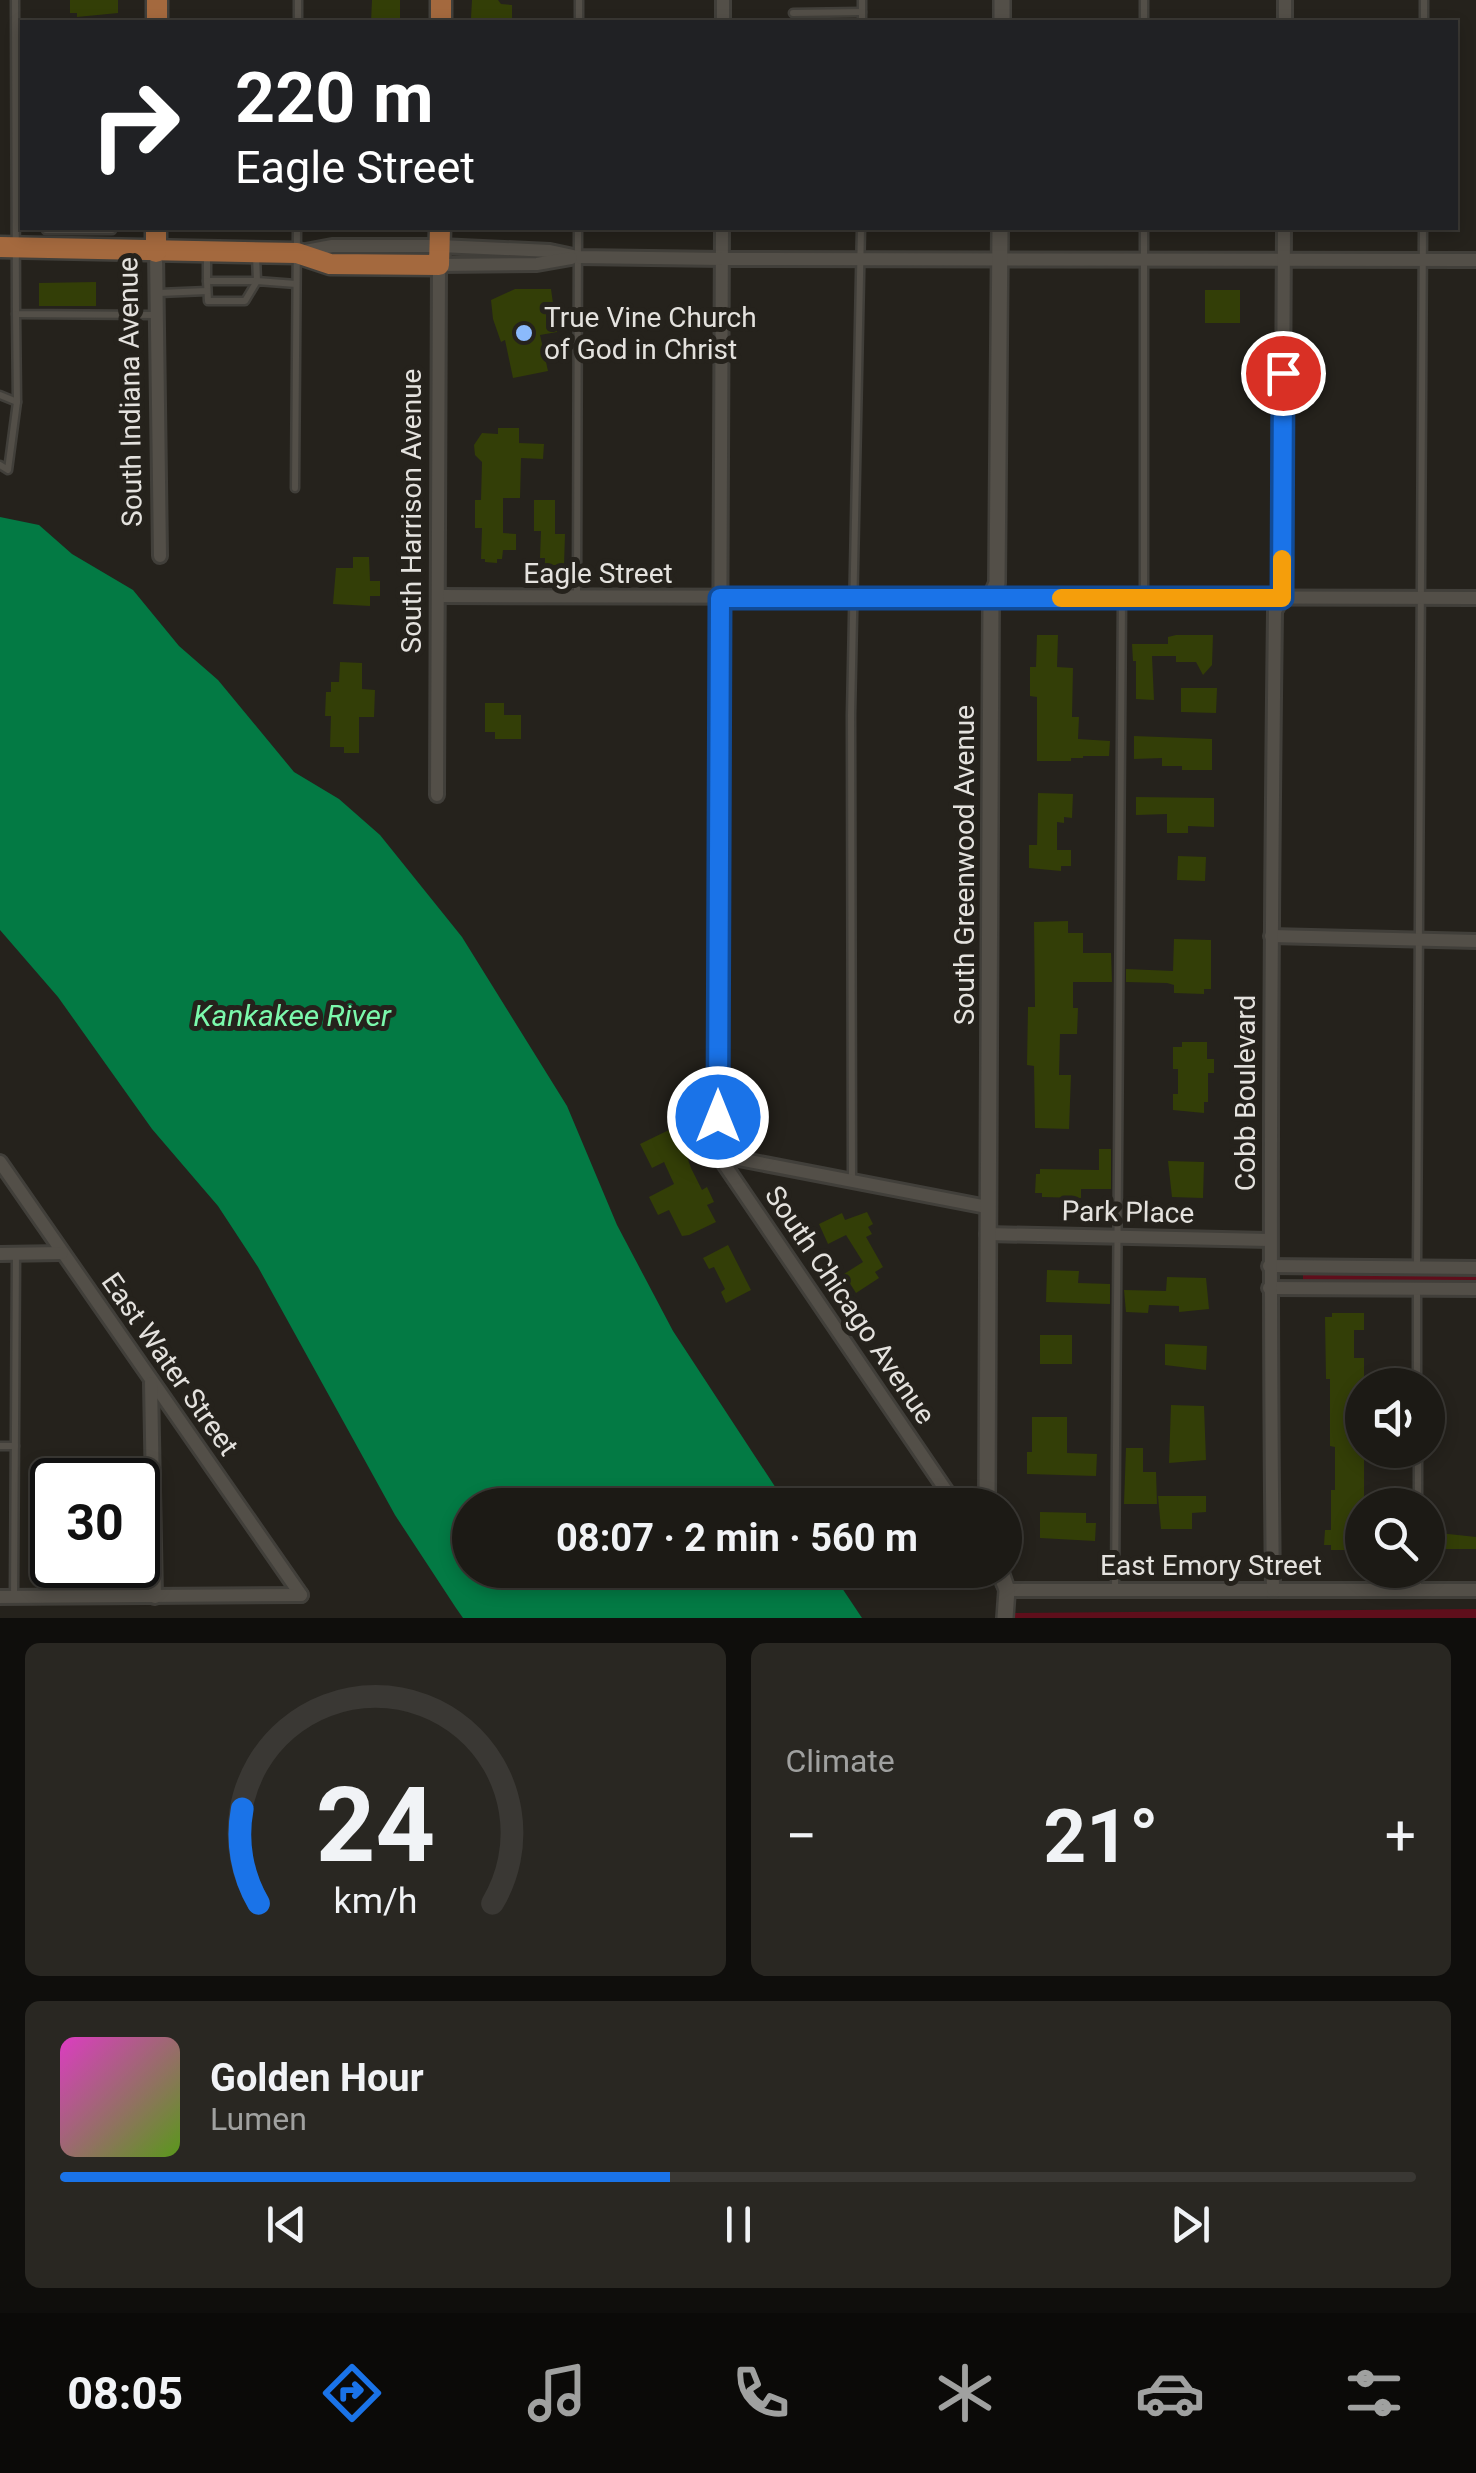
<!DOCTYPE html>
<meta charset="utf-8">
<style>
:root{--surface:#1c1a15;--page:#292722;--text:#f1f3f6;--muted:#a0a1a0;--line:#3a3834;--accent:#1a73e8}
body{margin:0;font-family:Roboto,sans-serif;background:var(--page);color:var(--text);height:100vh;display:flex;flex-direction:column;font-size:38px;white-space:nowrap}
*{box-sizing:border-box;margin:0}
p{font-size:32px;color:var(--muted)}
.icon{flex:none;width:55px;height:55px;fill:none;stroke:currentColor;stroke-width:2;stroke-linecap:round;stroke-linejoin:round}
.map{position:relative;height:1618px;overflow:hidden}
.panel{display:flex;flex-direction:column;gap:25px;padding:25px;background:#0f0e0c;flex:1}
.panel>*{flex:none}
.top-card{position:absolute;left:20px;top:20px;width:1438px;height:210px;border-radius:0px;box-shadow:0 5px 15px #0003,0 0 0 2px var(--line);background:#202124;color:#fff;overflow:hidden}
.buttons{position:absolute;left:1345px;top:1368px;display:grid;gap:20px}
.buttons a{display:grid;place-items:center;width:100px;height:100px;border-radius:50%;background:var(--surface);box-shadow:0 5px 15px #0003,0 0 0 2px var(--line);font-size:50px}
.speed{position:absolute;left:30px;top:1458px;display:flex;gap:20px;font-size:50px;font-weight:700;text-align:center}
.speed>*{display:grid;place-content:center;width:130px;height:130px;border-radius:50%;background:var(--surface);box-shadow:0 5px 15px #0003,0 0 0 2px var(--line);line-height:1}
.speed .limit{border:5px solid #111;border-radius:15px;background:#fff;color:#111}
.pin{position:absolute;display:grid;place-items:center;width:85px;height:85px;color:#fff;margin:-42px;border:5px solid #fff;border-radius:50%;box-shadow:0 2px 10px #0007}
.me{position:absolute;width:110px;margin:-55px;rotate:0deg;stroke-linejoin:round;filter:drop-shadow(0 0 8px #0008)}
.turn{display:flex;align-items:center;gap:35px;height:210px;padding:0 50px;font-size:45px}
.turn .icon{width:130px;height:130px;stroke-width:2.5}
.turn b{display:block;font-size:70px;line-height:85px}
.big{font-size:75px;font-weight:700;line-height:1.1}
.panel .widget{flex:1;display:flex;flex-direction:column;justify-content:center;gap:15px;min-width:0;padding:0 35px;border-radius:15px;background:var(--page)}
.panel .dial{align-items:center;gap:0}
.dial svg{height:260px;overflow:visible;fill:none;stroke:var(--line);stroke-width:7;stroke-linecap:round;text-anchor:middle}
.dial text{fill:var(--text);stroke:none}
.song{display:flex;align-items:center;gap:30px}
.cover{width:120px;height:120px;border-radius:15px;background:linear-gradient(135deg,hsl(310 70% 55%),hsl(90 70% 35%))}
.played{height:10px;border-radius:5px;background:linear-gradient(90deg,var(--accent) 45%,var(--line) 45%)}
.keys{display:flex;justify-content:space-around;direction:ltr}
.heat{display:flex;justify-content:space-between;align-items:center;font-size:55px;direction:ltr}
.panel .tiles{flex:1;display:grid;gap:25px;grid-template-columns:1fr 1fr}
.widget:last-child{grid-column:span 2}
.trip{position:absolute;left:452px;top:1488px;width:570px;height:100px;border-radius:50px;background:var(--surface);box-shadow:0 5px 15px #0003,0 0 0 2px var(--line);font-weight:700;line-height:100px;text-align:center}
.tabs{display:flex;height:160px;justify-content:space-around;align-items:center;background:#0b0a08;color:var(--muted)}
.tabs .icon{width:70px;height:70px}
.tabs .current{color:var(--accent)}
.tabs b{font-size:45px;color:var(--text)}
.map>svg:first-child{display:block}
</style>
<div class="map">
<svg width="1476" height="1618" viewBox="0 0 1476 1618">
<rect width="100%" height="100%" fill="#25221c"/>
<g fill="#5f0e1b">
<polygon points="1303,1273 1476,1274 1476,1283 1303,1282"/>
<polygon points="1476,1609 1476,1618 1011,1618 1010,1613"/>
</g>
<polygon fill="#037a44" points="0,517 39,525 72,554 133,590 179,646 218,680 294,772 339,799 380,835 462,937 567,1106 617,1225 673,1331 787,1505 470,1505 470,1570 830,1570 862,1618 463,1618 456,1608 395,1515 258,1267 218,1206 152,1129 58,997 0,930"/>
<g fill="#333e07">
<polygon points="70,0 118,0 118,13 77,17 77,13 70,13"/>
<polygon points="372,0 400,0 400,22 371,22"/>
<polygon points="472,0 498,0 501,4 512,5 512,21 476,22 476,18 471,18"/>
<polygon points="96,282 96,306 39,306 39,283"/>
<polygon points="515,289 551,289 557,332 540,335 548,371 513,378 505,340 501,342 493,319 491,300"/>
<rect x="1205" y="290" width="35" height="33"/>
<polygon points="498,428 519,428 519,443 544,444 543,459 521,458 520,498 503,498 503,533 516,534 516,550 503,550 502,559 497,559 497,563 485,562 485,559 481,559 482,528 475,528 475,500 481,500 482,462 475,455 474,445 482,433 498,434"/>
<polygon points="534,500 555,500 555,534 565,534 564,565 545,565 545,558 540,558 541,531 534,531"/>
<polygon points="353,557 369,557 370,581 380,581 380,596 370,596 370,606 333,604 336,568 353,568"/>
<polygon points="1037,635 1058,635 1057,667 1073,668 1072,717 1079,717 1078,739 1110,741 1109,756 1083,756 1083,758 1071,758 1071,761 1037,761 1037,697 1030,696 1030,667 1036,667"/>
<polygon points="1176,635 1213,635 1212,665 1203,675 1196,662 1176,662 1176,656 1152,656 1154,700 1136,699 1136,661 1133,661 1132,644 1168,644 1168,637"/>
<polygon points="340,662 362,663 362,689 375,690 374,717 359,717 359,753 344,753 344,747 330,747 331,716 325,716 326,692 331,692 331,682 339,682"/>
<polygon points="1181,688 1217,688 1216,713 1181,712"/>
<polygon points="485,703 504,703 504,715 521,715 521,739 495,739 495,732 485,732"/>
<polygon points="1134,736 1212,739 1212,770 1182,770 1182,766 1162,766 1162,758 1134,759"/>
<polygon points="1038,793 1073,794 1072,818 1064,817 1064,823 1057,822 1057,850 1071,850 1071,866 1061,866 1061,871 1029,868 1029,845 1037,845"/>
<polygon points="1136,797 1214,798 1214,827 1188,826 1188,833 1167,833 1167,814 1136,815"/>
<polygon points="1178,856 1206,857 1205,881 1177,880"/>
<polygon points="1068,921 1068,933 1083,933 1083,953 1111,953 1112,982 1073,982 1073,1008 1078,1008 1077,1034 1060,1034 1059,1075 1071,1075 1069,1129 1035,1128 1034,1066 1027,1065 1028,1007 1035,1007 1034,922"/>
<polygon points="1174,939 1211,940 1211,989 1204,989 1204,994 1174,993 1174,985 1167,983 1126,982 1126,969 1173,971"/>
<polygon points="1182,1042 1207,1042 1207,1059 1214,1059 1214,1073 1208,1073 1208,1102 1204,1102 1204,1113 1173,1110 1173,1094 1178,1094 1178,1069 1173,1069 1173,1047 1182,1047"/>
<polygon points="671,1129 672,1132 679,1129 689,1149 685,1151 691,1168 702,1190 707,1187 714,1202 707,1205 716,1222 689,1235 682,1236 669,1210 658,1215 649,1197 674,1184 664,1162 652,1168 640,1144"/>
<polygon points="1099,1149 1111,1149 1111,1189 1081,1189 1081,1198 1042,1197 1042,1193 1035,1193 1036,1174 1040,1174 1040,1169 1099,1170"/>
<polygon points="1168,1161 1204,1162 1203,1198 1172,1197"/>
<polygon points="867,1212 873,1224 868,1227 872,1234 866,1237 883,1267 875,1272 879,1278 856,1293 844,1274 863,1262 846,1235 828,1244 819,1224 842,1213 845,1220"/>
<polygon points="728,1245 751,1290 726,1303 721,1292 725,1289 714,1267 709,1269 703,1258"/>
<polygon points="1047,1270 1079,1271 1078,1283 1110,1284 1110,1304 1046,1302"/>
<polygon points="1167,1277 1206,1278 1209,1309 1179,1312 1179,1306 1149,1305 1148,1313 1126,1312 1124,1290 1166,1291"/>
<polygon points="1332,1313 1364,1313 1364,1330 1354,1330 1354,1358 1364,1358 1364,1505 1361,1550 1331,1550 1331,1545 1324,1545 1325,1530 1331,1530 1331,1490 1335,1490 1335,1447 1330,1446 1330,1379 1326,1379 1325,1317 1332,1317"/>
<rect x="1040" y="1335" width="32" height="29"/>
<polygon points="1165,1344 1207,1346 1206,1370 1165,1365"/>
<polygon points="1171,1405 1204,1406 1206,1460 1169,1463"/>
<polygon points="1032,1417 1067,1417 1067,1453 1097,1454 1096,1476 1027,1474 1027,1452 1032,1452"/>
<polygon points="1126,1448 1143,1448 1143,1472 1156,1472 1157,1504 1124,1504"/>
<polygon points="1158,1496 1206,1496 1206,1512 1192,1513 1192,1529 1161,1529"/>
<polygon points="1040,1512 1086,1513 1086,1523 1096,1523 1095,1541 1040,1538"/>
<polygon points="1430,1532 1476,1537 1476,1549 1430,1549"/>
</g>
<g fill="none" stroke-linecap="round" stroke-linejoin="round">
<g stroke="#413f3a" stroke-width="11">
<g id="service">
<polyline points="15,0 16,314 155,315"/>
<polyline points="1144,0 1144,22"/>
<polyline points="793,13 862,12"/>
<polyline points="298,22 298,0"/>
<polyline points="579,22 579,0"/>
<polyline points="862,22 862,0"/>
<polyline points="1424,22 1424,0"/>
<polyline points="46,230 112,230"/>
<polyline points="207,254 207,281 257,281 256,256"/>
<polyline points="207,281 208,301 245,301 257,281 296,284"/>
<polyline points="159,293 207,291"/>
<polyline points="0,395 17,402"/>
<polyline points="0,465 8,470 17,402 16,314"/>
<polyline points="295,488 297,228"/>
<polyline points="577,596 578,228"/>
<polyline points="1144,597 1144,228"/>
<polyline points="852,1181 851,715 861,228"/>
<polyline points="1417,1266 1423,228"/>
<polyline points="1417,1290 1417,1385"/>
<polyline points="0,1446 15,1446"/>
<polyline points="1418,1450 1418,1505"/>
<polyline points="1418,1570 1418,1589"/>
<polyline points="1115,1589 1122,598"/>
<polyline points="14,1597 16,1255"/>
</g>
</g>
<g stroke="#413f3a" stroke-width="18">
<g id="minor">
<polyline points="723,22 723,0"/>
<polyline points="1285,22 1285,0"/>
<polyline points="722,228 718,1155 956,1505"/>
<polyline points="156,252 160,556"/>
<polyline points="300,252 332,246 440,246 550,251 578,257 722,259 1476,260"/>
<polyline points="439,596 1476,598"/>
<polyline points="437,795 439,265 537,264 571,258"/>
<polyline points="1271,936 1476,941"/>
<polyline points="718,1155 987,1207"/>
<polyline points="0,1162 301,1595"/>
<polyline points="987,1234 1269,1240"/>
<polyline points="0,1254 62,1253"/>
<polyline points="1269,1266 1476,1268"/>
<polyline points="1269,1288 1476,1289"/>
<polyline points="151,1383 155,1597"/>
<polyline points="1003,1583 1007,1590 1476,1590"/>
<path d="M1273,1590C1269,1264 1271,938 1275,611L1282,599L1284,228"/>
<polyline points="0,1597 301,1595"/>
</g>
</g>
<g stroke="#413f3a" stroke-width="20">
<g id="tertiary">
<polyline points="1002,22 1002,0"/>
<polyline points="987,1505 991,597 997,583 1000,228"/>
<polyline points="1000,1570 1007,1590 1005,1618"/>
</g>
</g>
<g stroke="#413f3a" stroke-width="25">
<g id="primary">
<polyline points="157,22 157,0"/>
<polyline points="441,22 441,0"/>
<polyline points="0,247 297,253 330,264 439,265 440,228"/>
<polyline points="156,252 156,228"/>
</g>
</g>
<use href="#service" stroke="#534f48" stroke-width="6"/>
<use href="#minor" stroke="#534f48" stroke-width="12"/>
<use href="#tertiary" stroke="#534f48" stroke-width="15"/>
<use href="#primary" stroke="#a4693e" stroke-width="20"/>
</g>
<g fill="none" stroke-linecap="round" stroke-linejoin="round">
<g stroke="#114b97" stroke-width="25">
<polyline id="route" points="718,1117 720,598 1282,598 1283,373"/>
</g>
<use href="#route" stroke="#1a73e8" stroke-width="18"/>
<polyline stroke="#f59e0b" stroke-width="18" points="1061,598 1282,598 1282,559"/>
</g>
<circle fill="#8bbafc" stroke="#25221c" stroke-width="4" cx="524" cy="333" r="10"/>
<g text-anchor="middle" dominant-baseline="central" stroke-width="10" stroke-linejoin="round" paint-order="stroke">
<g font-size="28" fill="#e4e2de" stroke="#25221c" text-anchor="start">
<text x="544" y="317">True Vine Church<tspan x="544" dy="32">of God in Christ</tspan></text>
</g>
<g font-size="28" fill="#e4e2de" stroke="#25221c">
<text transform="translate(130 392) rotate(-91)">South Indiana Avenue</text>
<text transform="translate(411 511) rotate(-90)">South Harrison Avenue</text>
<text x="598" y="573">Eagle Street</text>
<text transform="translate(964 865) rotate(-90)">South Greenwood Avenue</text>
<text transform="translate(1245 1093) rotate(-90)">Cobb Boulevard</text>
<text transform="translate(1128 1212) rotate(1)">Park Place</text>
<text transform="translate(850 1305) rotate(56)">South Chicago Avenue</text>
<text transform="translate(170 1364) rotate(55)">East Water Street</text>
<text x="1211" y="1565">East Emory Street</text>
</g>
<g font-size="30" font-style="italic" fill="#7bf9ac" stroke="#25221c">
<text x="292" y="1015">Kankakee River</text>
</g>
</g>
</svg>
<div class="buttons">
<a><svg class="icon" aria-label="sound" viewBox="0 0 24 24"><path d="M4 9h4l5-4v14l-5-4H4zM17 9q2 3 0 6"/></svg></a>
<a><svg class="icon" aria-label="search" viewBox="0 0 24 24"><circle cx="10" cy="10" r="6"/><path d="M15 15l6 6"/></svg></a>
</div>
<div class="speed"><div class="limit">30</div></div>
<div class="pin" style="left:1283px;top:373px;background:#d93025"><svg class="icon" aria-label="arrive" viewBox="0 0 24 24"><path d="M6 21V4h12l-3 4 3 4H6"/></svg></div>
<svg class="me" style="left:718px;top:1117px" viewBox="-20 -20 40 40"><circle r="17" fill="#1a73e8" stroke="#fff" stroke-width="3"/><path d="M0-11L8 9 0 5-8 9z" fill="#fff"/></svg>
<div class="trip">08:07 · 2 min · 560 m</div>
<div class="top-card">
<div class="turn"><svg class="icon" aria-label="right" viewBox="0 0 24 24"><path d="M7 20v-9h11M14 6l5 5-5 5"/></svg><div><b>220 m</b>Eagle Street</div></div>
</div>
</div>
<section class="panel">
<div class="tiles">
<div class="widget dial"><svg viewBox="0 0 100 80">
<path d="M14 69A42 42 0 1 1 86 69"/>
<path d="M14 69A42 42 0 0 1 9 40" stroke="#1a73e8"/>
<text x="50" y="56" font-size="32" font-weight="700">24</text>
<text x="50" y="72" font-size="11">km/h</text>
</svg></div>
<div class="widget"><p>Climate</p>
<div class="heat"><a>−</a><b class="big">21°</b><a>+</a></div>
</div>
<div class="widget">
<div class="song"><i class="cover"></i><div><b>Golden Hour</b><p>Lumen</p></div></div>
<div class="played"></div>
<div class="keys"><svg class="icon" aria-label="previous" viewBox="0 0 24 24"><path d="M18 5L8 12l10 7zM5 5v14"/></svg><svg class="icon" aria-label="pause" viewBox="0 0 24 24"><path d="M8 5v14M16 5v14"/></svg><svg class="icon" aria-label="next" viewBox="0 0 24 24"><path d="M6 5l10 7-10 7zM19 5v14"/></svg></div>
</div>
</div>
</section>
<nav class="tabs">
<b>08:05</b>
<svg class="icon current" aria-label="directions" viewBox="0 0 24 24"><path d="M12 3l9 9-9 9-9-9zM9 14v-3h6M13 9l2 2-2 2"/></svg>
<svg class="icon" aria-label="music" viewBox="0 0 24 24"><path d="M9 18V5l10-2v13"/><circle cx="6" cy="18" r="3"/><circle cx="16" cy="16" r="3"/></svg>
<svg class="icon" aria-label="phone" viewBox="0 0 24 24"><path d="M5 4h4l2 5-3 2q2 4 5 5l2-3 5 2v4C11 20 4 13 5 4z"/></svg>
<svg class="icon" aria-label="climate" viewBox="0 0 24 24"><path d="M12 3v18M4 7l16 10M4 17L20 7"/></svg>
<svg class="icon" aria-label="car" viewBox="0 0 24 24"><path d="M5 17H2v-5l4-1 3-4h7l3 4 3 1v5h-3M9 17h6M6 11h13"/><circle cx="7" cy="17" r="2"/><circle cx="17" cy="17" r="2"/></svg>
<svg class="icon" aria-label="filters" viewBox="0 0 24 24"><path d="M4 7h16M4 17h16"/><circle cx="9" cy="7" r="2"/><circle cx="15" cy="17" r="2"/></svg>
</nav>
